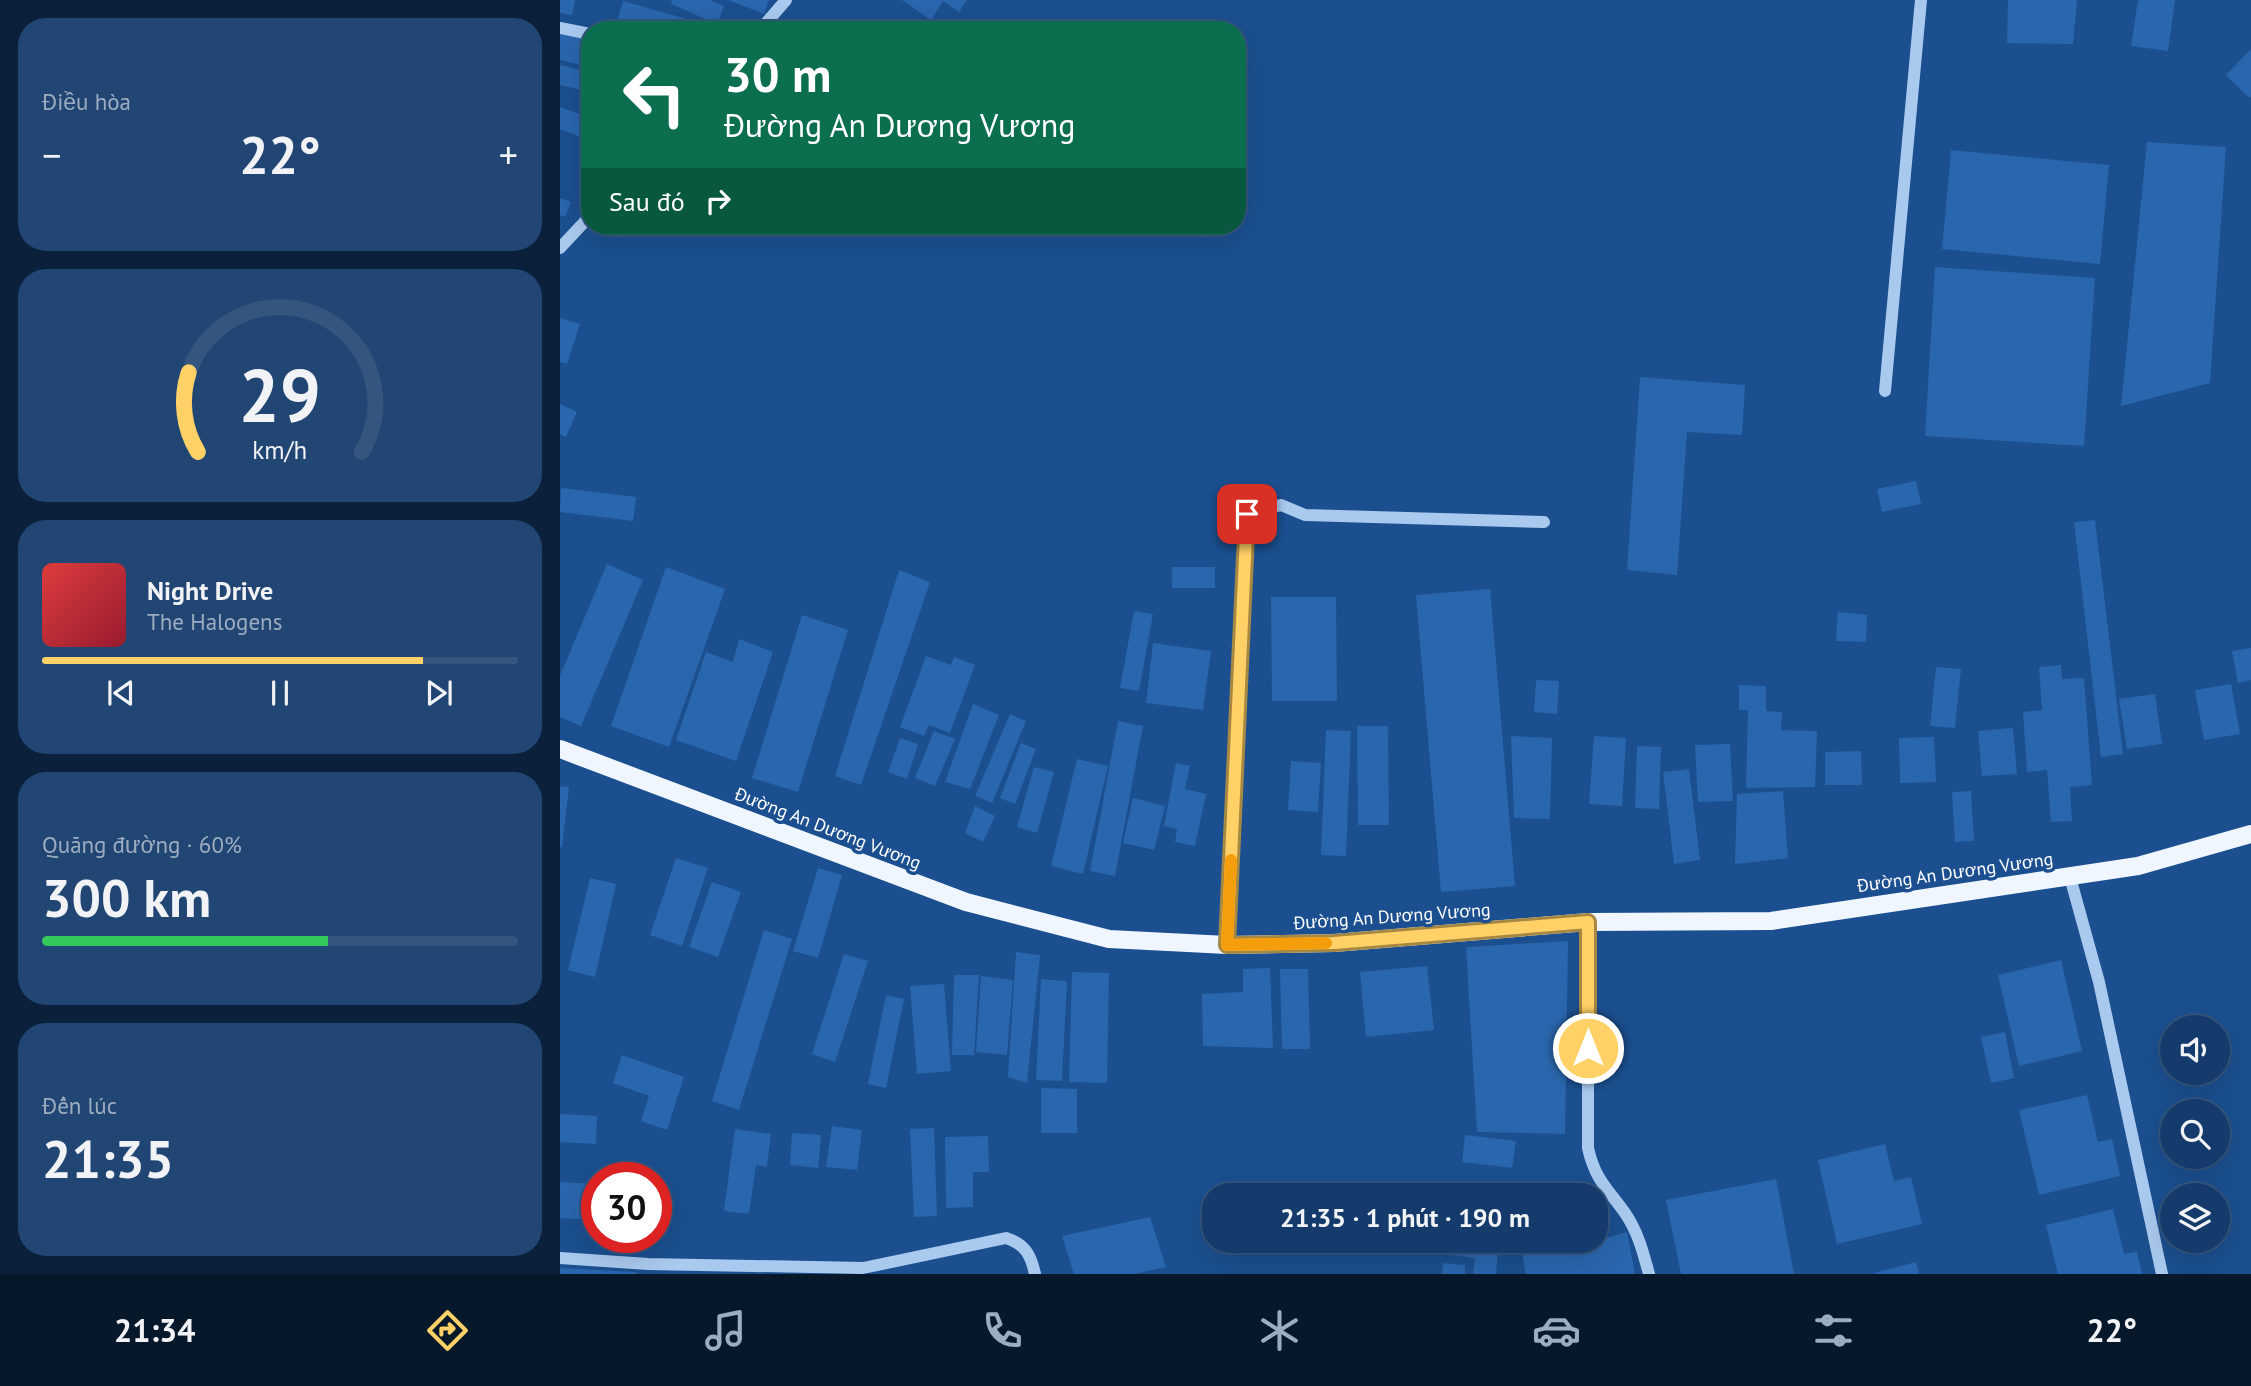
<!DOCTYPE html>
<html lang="vi">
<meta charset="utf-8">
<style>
:root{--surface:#143b6b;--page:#214673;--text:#f1f3f6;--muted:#9dadc1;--line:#33557e;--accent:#ffd166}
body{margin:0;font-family:"PT Sans",sans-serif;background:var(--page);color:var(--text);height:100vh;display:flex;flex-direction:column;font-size:26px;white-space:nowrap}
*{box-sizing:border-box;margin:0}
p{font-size:23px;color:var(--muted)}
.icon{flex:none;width:38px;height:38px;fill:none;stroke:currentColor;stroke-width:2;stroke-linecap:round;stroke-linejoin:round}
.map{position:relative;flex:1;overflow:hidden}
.sheet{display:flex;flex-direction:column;gap:18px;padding:18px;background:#0b203b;width:560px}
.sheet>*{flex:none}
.hud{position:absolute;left:21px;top:21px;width:665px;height:214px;border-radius:28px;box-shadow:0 7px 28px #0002,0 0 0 2px var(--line);background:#0b6e4f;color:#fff;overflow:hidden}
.buttons{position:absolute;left:1600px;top:1015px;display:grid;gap:14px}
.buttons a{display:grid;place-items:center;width:70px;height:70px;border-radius:50%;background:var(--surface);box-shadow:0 7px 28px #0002,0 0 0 2px var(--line);font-size:35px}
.speed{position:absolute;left:21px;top:1162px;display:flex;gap:14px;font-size:35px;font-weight:700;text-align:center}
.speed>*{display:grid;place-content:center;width:91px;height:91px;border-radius:50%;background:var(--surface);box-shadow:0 7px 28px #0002,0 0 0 2px var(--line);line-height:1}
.speed .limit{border:10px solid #d22;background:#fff;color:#111}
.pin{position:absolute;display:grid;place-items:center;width:60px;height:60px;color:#fff;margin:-30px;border-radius:14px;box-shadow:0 4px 10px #0006}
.me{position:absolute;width:77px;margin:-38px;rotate:0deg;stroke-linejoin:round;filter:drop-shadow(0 0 5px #0008)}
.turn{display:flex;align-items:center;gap:24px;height:147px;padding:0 28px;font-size:32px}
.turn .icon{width:91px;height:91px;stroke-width:2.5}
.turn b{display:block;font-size:49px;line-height:60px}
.then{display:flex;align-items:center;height:66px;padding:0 28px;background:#0003;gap:14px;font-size:26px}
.big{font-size:52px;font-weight:800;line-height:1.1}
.sheet .tile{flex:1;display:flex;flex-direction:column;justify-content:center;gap:10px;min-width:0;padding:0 24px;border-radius:28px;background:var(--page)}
.sheet .dial{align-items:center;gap:0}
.dial svg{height:182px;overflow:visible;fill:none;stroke:var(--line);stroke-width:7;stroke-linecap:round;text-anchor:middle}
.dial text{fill:var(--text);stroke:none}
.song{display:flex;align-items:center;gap:21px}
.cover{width:84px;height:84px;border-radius:10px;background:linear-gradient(135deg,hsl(0 70% 55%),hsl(350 70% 35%))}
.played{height:7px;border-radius:4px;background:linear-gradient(90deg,var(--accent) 80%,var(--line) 80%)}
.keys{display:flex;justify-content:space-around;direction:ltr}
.heat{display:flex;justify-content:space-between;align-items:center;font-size:38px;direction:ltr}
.charge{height:10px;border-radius:5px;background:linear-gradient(90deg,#34c759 60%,var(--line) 0)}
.trip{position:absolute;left:642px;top:1183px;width:406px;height:70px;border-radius:28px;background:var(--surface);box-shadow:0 7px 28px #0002,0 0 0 2px var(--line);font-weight:800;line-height:70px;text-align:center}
.tab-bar{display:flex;height:112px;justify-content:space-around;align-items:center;background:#08182b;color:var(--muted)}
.tab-bar .icon{width:49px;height:49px}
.tab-bar .current{color:var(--accent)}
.tab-bar b{font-size:32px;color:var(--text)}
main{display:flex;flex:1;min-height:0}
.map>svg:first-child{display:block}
</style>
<main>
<section class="sheet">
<div class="tile"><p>Điều hòa</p>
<div class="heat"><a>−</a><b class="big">22°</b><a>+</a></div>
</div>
<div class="tile dial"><svg viewBox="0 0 100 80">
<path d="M14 69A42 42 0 1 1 86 69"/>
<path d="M14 69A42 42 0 0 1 10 34" stroke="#ffd166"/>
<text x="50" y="56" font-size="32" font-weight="700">29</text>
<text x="50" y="72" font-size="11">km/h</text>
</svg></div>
<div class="tile">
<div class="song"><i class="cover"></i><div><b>Night Drive</b><p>The Halogens</p></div></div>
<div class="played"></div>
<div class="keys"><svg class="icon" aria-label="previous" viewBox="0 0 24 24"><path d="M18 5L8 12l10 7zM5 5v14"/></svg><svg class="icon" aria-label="pause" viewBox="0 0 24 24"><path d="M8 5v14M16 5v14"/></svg><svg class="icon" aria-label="next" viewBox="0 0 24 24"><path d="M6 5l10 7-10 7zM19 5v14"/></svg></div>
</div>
<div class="tile"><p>Quãng đường · 60%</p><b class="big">300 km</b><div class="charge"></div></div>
<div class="tile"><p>Đến lúc</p><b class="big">21:35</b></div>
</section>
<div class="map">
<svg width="1691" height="1274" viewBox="0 0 1691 1274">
<rect width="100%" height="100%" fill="#1b4f8f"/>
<g fill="#2a66ad">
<polygon points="0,0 15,0 12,15 0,13"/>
<polygon points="112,0 150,0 164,6 157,24 111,4"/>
<polygon points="168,0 209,0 204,14"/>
<polygon points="342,0 407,0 399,12 383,1 371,20"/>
<polygon points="1448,0 1517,0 1513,44 1447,43"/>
<polygon points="1578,0 1615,0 1608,51 1571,46"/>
<polygon points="63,1 148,25 146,30 90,30 57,21"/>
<polygon points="0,33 30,40 30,67 0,60"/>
<polygon points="1691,49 1691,96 1689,98 1666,75"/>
<polygon points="0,65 30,72 30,92 0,85"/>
<polygon points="0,107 30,118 23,138 0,129"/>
<polygon points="1587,142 1666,147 1650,383 1561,406"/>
<polygon points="1391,150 1549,165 1540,264 1382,249"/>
<polygon points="0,198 11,202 5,217 0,215"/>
<polygon points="1375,267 1535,278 1524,446 1365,436"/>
<polygon points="0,318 20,324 7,364 0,362"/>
<polygon points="1080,377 1185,385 1182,435 1127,432 1117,575 1067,570"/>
<polygon points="0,404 17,412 6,437 0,434"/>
<polygon points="1356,481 1361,504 1322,512 1317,489"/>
<polygon points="1,488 76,497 73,521 0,512"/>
<polygon points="1535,520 1563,754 1541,757 1514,522"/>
<polygon points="47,564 83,580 21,726 0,717 0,676"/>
<polygon points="106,567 165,589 109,747 51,726"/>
<rect x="612" y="567" width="43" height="21"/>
<polygon points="339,570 370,582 301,785 275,776"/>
<polygon points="930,589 955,886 881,892 856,595"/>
<polygon points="711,597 776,597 777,701 712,701"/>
<polygon points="574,611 593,614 579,691 560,688"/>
<polygon points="1278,612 1307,615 1306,642 1276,641"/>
<polygon points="242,615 288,630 238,792 192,778"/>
<polygon points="179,639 213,652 176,761 116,740 146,652 173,662"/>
<polygon points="593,643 651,651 643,710 586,703"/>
<polygon points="1691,648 1691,680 1678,683 1672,651"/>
<polygon points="366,656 391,665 394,657 415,665 390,733 369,725 364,736 340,727"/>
<polygon points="1501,665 1502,679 1524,678 1532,785 1510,787 1512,821 1491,822 1487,770 1467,772 1463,712 1482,710 1479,667"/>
<polygon points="1376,667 1401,669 1395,728 1370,726"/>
<polygon points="976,680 999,681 997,714 974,712"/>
<polygon points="1671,684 1680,734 1644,740 1635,690"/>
<polygon points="1179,685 1206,686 1206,711 1222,712 1221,730 1257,731 1255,787 1186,788 1188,710 1179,710"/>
<polygon points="1595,694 1602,744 1567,749 1559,699"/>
<polygon points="413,704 439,715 410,789 385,782"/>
<polygon points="450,714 466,721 432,803 415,796"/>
<polygon points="558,721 583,726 555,876 530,871"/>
<polygon points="797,726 828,726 829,825 798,825"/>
<polygon points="1453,728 1457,774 1422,776 1418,731"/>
<polygon points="766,730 791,731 786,856 761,855"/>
<polygon points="374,731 395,739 375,786 355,778"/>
<polygon points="951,736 992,738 990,819 954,818"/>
<polygon points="1034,736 1066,738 1062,806 1029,804"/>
<polygon points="1374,737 1376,782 1340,783 1339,738"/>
<polygon points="340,738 358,744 347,779 328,772"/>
<polygon points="461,743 476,749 455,804 440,798"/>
<polygon points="1170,744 1173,801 1138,802 1135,745"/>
<polygon points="1077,746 1101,747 1099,809 1075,808"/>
<polygon points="1301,751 1302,785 1265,785 1265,752"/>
<polygon points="517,759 548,766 523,874 491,866"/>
<polygon points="731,761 761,763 758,812 728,810"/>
<polygon points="616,763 630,766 625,789 646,794 635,846 615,842 617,829 604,826"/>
<polygon points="474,767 494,772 477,833 457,827"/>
<polygon points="1129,769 1140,860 1114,864 1103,772"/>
<polygon points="0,786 9,787 2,847 0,847"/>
<polygon points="1223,791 1228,858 1175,864 1177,794"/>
<polygon points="1411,791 1414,841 1395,842 1392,792"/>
<polygon points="573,798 605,806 594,850 563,843"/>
<polygon points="415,806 435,816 423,842 405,833"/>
<polygon points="116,858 148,868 122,946 90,935"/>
<polygon points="258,868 282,875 258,958 233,951"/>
<polygon points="30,878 56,884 35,977 8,970"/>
<polygon points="152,882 181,892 158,957 129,947"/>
<polygon points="204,930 232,939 179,1110 152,1101"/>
<polygon points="1008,941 1005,1134 917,1132 906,947"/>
<polygon points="456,952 480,955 467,1083 448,1077"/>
<polygon points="284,954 308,961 275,1062 252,1054"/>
<polygon points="1501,960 1522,1051 1459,1066 1438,975"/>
<polygon points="867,966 874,1030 806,1037 800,972"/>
<polygon points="710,968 713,1048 643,1046 642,994 683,992 683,969"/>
<polygon points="720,969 748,969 750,1049 722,1049"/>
<polygon points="512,972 549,973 547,1083 509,1082"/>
<polygon points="394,975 419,975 414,1055 392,1055"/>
<polygon points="421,976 453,980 447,1055 416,1052"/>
<polygon points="481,979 507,981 502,1081 476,1080"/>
<polygon points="384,984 391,1071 357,1074 350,986"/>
<polygon points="326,995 344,999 326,1088 308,1084"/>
<polygon points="1445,1032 1454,1078 1431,1083 1421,1037"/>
<polygon points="62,1055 124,1077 107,1130 81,1121 89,1096 53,1083"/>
<polygon points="481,1088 517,1089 517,1133 481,1133"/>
<polygon points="1527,1095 1538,1142 1552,1139 1560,1176 1479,1195 1459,1110"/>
<polygon points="0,1114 37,1116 36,1144 0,1142"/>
<polygon points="272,1126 302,1130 297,1170 266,1167"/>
<polygon points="374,1128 377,1216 354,1217 350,1129"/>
<polygon points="175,1129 211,1134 207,1167 196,1165 189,1214 164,1211"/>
<polygon points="232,1133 261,1135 258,1168 230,1165"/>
<polygon points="905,1135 956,1141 952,1168 902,1162"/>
<polygon points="428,1136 429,1172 413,1172 413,1207 386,1208 385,1137"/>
<polygon points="1325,1144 1334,1181 1351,1177 1362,1224 1277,1244 1258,1160"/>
<polygon points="1216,1179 1234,1274 1121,1274 1106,1200"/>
<polygon points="0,1182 37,1184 37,1220 0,1218"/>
<polygon points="1553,1209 1564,1254 1577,1252 1582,1274 1498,1274 1486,1225"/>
<polygon points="590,1217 606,1267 574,1274 514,1274 502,1236"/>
<polygon points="1067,1232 1075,1274 966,1274 962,1253 1036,1241"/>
<polygon points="879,1241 939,1241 936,1274 913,1274 915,1258 878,1253"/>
<polygon points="1356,1262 1359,1274 1314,1274 1314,1273"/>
<polygon points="883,1263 905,1265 905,1274 882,1274"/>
<polygon points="0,1268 76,1272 76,1274 0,1274"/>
</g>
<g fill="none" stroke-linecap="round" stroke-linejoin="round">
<g stroke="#a9c9ee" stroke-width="12">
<polyline points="0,28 30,34"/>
<polyline points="200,30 226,0"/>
<polyline points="0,248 30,216"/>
<polyline points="1325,391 1361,0"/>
<polyline points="1510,877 1539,982 1602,1274"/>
<path d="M1028,922V1148C1035,1180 1048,1189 1065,1213C1078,1232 1083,1252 1089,1274"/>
<polyline points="667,945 687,514 721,505 745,515 984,522"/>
<path d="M0,1258L88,1264L303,1268L446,1238C465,1244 471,1255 475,1274"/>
</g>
<polyline stroke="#f0f6ff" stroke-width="18" points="0,749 406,902 549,939 667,945 774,943 1028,922 1211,921 1578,866 1691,834"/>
</g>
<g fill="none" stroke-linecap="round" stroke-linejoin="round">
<g stroke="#a68842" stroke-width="18">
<polyline id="route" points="687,514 667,945 774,943 1028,922 1028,1048"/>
</g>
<use href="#route" stroke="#ffd166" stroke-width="12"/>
<polyline stroke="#f59e0b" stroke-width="12" points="671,860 667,945 766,943"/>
</g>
<g text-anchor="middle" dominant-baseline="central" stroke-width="7" stroke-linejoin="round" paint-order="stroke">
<g font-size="18" fill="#fff" stroke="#1b4f8f">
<text transform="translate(268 828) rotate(21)">Đường An Dương Vương</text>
<text transform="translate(1395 872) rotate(-8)">Đường An Dương Vương</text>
<text transform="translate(832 916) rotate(-4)">Đường An Dương Vương</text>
</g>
</g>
</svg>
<div class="buttons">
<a><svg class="icon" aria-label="sound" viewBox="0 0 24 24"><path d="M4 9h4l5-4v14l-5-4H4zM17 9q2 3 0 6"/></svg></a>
<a><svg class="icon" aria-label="search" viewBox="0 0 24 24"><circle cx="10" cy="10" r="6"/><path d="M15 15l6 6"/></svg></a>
<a><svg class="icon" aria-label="layers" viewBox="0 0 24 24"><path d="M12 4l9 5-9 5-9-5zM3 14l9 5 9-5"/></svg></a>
</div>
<div class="speed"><div class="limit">30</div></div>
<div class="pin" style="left:687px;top:514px;background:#d93025"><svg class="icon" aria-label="arrive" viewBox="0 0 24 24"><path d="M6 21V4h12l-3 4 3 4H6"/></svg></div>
<svg class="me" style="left:1028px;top:1048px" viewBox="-20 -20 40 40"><circle r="17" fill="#ffd166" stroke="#fff" stroke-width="3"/><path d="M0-11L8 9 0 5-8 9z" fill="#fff"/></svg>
<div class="trip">21:35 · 1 phút · 190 m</div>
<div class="hud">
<div class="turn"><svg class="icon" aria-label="left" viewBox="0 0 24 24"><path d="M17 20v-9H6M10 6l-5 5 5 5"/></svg><div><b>30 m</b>Đường An Dương Vương</div></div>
<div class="then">Sau đó<svg class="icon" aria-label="right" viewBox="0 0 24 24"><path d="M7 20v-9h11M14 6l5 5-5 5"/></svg></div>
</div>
</div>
</main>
<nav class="tab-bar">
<b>21:34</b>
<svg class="icon current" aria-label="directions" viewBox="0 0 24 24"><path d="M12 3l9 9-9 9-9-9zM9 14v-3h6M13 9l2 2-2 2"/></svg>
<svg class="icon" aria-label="music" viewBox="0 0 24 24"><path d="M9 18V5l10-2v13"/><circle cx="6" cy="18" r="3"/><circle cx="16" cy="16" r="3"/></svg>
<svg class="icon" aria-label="phone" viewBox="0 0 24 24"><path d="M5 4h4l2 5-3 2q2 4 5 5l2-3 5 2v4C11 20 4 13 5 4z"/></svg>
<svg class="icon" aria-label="climate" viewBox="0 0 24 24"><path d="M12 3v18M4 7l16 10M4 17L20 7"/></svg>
<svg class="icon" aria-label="car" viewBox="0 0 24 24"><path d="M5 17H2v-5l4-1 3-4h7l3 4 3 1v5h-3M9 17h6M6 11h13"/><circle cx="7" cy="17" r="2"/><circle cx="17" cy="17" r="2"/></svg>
<svg class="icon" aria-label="filters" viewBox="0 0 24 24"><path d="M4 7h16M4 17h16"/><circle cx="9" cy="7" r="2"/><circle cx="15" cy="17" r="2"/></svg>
<b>22°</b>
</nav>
